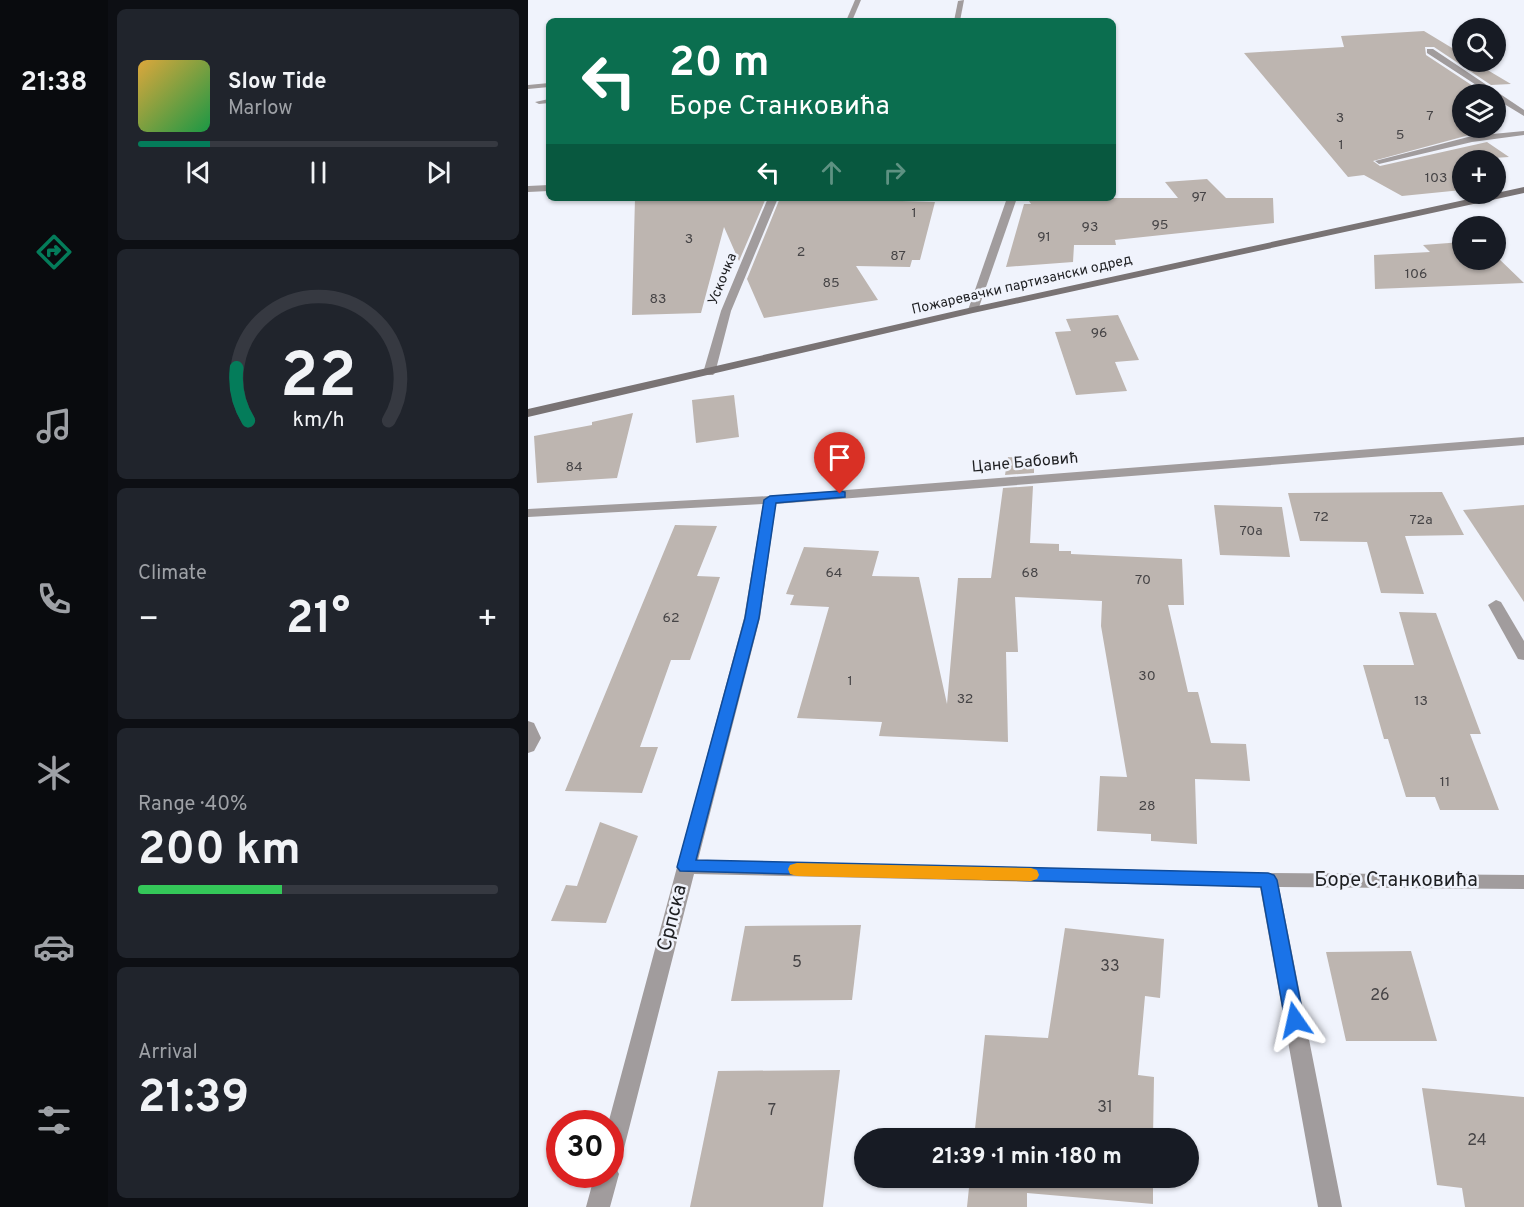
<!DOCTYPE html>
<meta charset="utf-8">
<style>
:root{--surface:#171b24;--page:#20242c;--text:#f1f3f6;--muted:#9ea1a6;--line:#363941;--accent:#047c5a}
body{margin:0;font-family:Overpass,sans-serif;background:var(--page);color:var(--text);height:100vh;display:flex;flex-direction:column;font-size:22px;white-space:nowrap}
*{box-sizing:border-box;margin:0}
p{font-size:20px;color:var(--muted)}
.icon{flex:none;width:33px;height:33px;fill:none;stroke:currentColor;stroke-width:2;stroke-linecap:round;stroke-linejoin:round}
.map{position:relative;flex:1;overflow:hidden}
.sheet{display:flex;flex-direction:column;gap:9px;padding:9px;background:#0d0f14;width:420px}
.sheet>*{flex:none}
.hud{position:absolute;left:18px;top:18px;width:570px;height:183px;border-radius:9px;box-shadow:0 2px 4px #0004;background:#0b6e4f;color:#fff;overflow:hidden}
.fabs{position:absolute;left:924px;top:18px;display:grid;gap:12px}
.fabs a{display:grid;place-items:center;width:54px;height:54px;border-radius:50%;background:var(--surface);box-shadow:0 2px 4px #0004;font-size:30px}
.speed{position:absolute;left:18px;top:1110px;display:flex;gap:12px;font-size:30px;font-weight:700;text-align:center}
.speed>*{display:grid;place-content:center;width:78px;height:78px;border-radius:50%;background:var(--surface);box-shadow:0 2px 4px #0004;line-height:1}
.speed .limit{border:9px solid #d22;background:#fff;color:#111}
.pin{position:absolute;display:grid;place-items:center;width:51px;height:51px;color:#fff;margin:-62px -26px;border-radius:50% 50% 50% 0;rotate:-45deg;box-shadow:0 0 6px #0007}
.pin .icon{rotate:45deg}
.me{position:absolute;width:66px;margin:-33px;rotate:349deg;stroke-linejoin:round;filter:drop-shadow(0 0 4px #0008)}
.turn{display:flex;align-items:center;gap:21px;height:126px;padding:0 24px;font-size:27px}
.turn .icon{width:78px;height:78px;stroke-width:2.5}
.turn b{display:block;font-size:42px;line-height:51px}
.lanes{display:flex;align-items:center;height:57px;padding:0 24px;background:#0003;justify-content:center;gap:30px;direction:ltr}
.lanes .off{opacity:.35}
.big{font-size:45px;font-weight:700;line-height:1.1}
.sheet .card{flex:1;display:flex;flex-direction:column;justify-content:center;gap:9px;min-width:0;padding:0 21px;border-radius:9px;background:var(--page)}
.sheet .dial{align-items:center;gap:0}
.dial svg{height:156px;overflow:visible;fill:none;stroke:var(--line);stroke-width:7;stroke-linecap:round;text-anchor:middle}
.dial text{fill:var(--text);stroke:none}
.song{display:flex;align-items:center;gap:18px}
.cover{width:72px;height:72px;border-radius:9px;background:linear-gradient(135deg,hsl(40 70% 55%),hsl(140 70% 35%))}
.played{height:6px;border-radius:3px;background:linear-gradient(90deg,var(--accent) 20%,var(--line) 20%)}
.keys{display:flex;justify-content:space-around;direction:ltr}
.heat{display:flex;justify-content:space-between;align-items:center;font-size:33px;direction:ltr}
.charge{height:9px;border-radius:4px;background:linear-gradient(90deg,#34c759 40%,var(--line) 0)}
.trip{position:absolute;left:326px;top:1128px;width:345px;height:60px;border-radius:30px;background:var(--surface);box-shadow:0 2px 4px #0004;font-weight:700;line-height:60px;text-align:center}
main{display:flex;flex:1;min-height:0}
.dock{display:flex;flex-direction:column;width:108px;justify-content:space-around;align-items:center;background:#090b0e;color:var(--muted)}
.dock .icon{width:42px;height:42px}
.dock .selected{color:var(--accent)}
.dock b{font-size:27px;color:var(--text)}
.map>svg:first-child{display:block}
</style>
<main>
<nav class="dock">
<b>21:38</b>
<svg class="icon selected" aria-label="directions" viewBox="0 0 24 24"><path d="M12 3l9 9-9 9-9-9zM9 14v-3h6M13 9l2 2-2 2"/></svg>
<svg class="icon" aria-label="music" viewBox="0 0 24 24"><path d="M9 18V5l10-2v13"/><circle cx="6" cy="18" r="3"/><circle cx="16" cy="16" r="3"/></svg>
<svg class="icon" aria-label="phone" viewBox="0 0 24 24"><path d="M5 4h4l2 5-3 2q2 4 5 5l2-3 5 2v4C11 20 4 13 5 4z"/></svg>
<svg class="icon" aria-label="climate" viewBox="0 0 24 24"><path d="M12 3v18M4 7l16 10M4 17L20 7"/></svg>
<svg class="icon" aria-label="car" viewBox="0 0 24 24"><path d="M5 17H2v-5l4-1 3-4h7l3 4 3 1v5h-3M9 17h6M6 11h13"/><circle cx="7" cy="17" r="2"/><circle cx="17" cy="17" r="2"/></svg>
<svg class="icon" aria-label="filters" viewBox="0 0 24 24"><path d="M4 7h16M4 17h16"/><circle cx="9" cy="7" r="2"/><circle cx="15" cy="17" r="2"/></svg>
</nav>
<section class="sheet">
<div class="card">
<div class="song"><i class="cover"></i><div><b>Slow Tide</b><p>Marlow</p></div></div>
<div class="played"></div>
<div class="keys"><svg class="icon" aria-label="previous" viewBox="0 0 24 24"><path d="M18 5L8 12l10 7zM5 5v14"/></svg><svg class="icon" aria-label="pause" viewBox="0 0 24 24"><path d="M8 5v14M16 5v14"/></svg><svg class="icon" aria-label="next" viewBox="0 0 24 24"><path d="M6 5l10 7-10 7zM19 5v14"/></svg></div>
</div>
<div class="card dial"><svg viewBox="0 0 100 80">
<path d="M14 69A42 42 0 1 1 86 69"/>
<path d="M14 69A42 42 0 0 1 8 42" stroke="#047c5a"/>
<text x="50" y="56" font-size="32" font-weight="700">22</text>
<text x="50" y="72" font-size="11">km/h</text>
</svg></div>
<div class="card"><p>Climate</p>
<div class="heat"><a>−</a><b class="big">21°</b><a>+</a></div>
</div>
<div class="card"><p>Range · 40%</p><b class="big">200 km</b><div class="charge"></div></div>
<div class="card"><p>Arrival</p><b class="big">21:39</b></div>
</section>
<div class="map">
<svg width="996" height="1207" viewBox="0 0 996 1207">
<rect width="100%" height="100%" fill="#f0f3fc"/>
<g fill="#bdb5b0">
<polygon points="896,31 934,54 934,62 946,62 983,84 963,85 906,47 897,47 898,55 945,86 939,86 952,94 934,94 934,128 962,129 940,130 945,134 845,161 852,166 959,142 981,157 934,160 934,190 874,196 836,175 820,177 716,53 816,47 813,36"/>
<polygon points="679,179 698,198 745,198 746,223 587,240 588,245 546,245 545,262 478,267 496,204 503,204 499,198 650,198 637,182"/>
<polygon points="107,198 238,198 211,261 196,227 173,313 104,315"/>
<polygon points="252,198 374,198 374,201 407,202 392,260 384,260 382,267 328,266 350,300 236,318 219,279"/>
<polygon points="934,242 934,260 968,260 968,256 996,283 847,289 846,255 902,252 895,245"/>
<polygon points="590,315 611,360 587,362 599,391 548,395 527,332 543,331 538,319"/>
<polygon points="206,395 211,437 168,443 164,400"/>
<polygon points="105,413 89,478 9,483 6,436 64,425 64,422"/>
<polygon points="480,457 506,459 506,473 477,475"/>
<polygon points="505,486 502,543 531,544 531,551 543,551 543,554 654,559 656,605 640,605 660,692 670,692 683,743 718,744 722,781 667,779 669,844 623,841 623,834 569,831 572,776 599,777 573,626 574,601 487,597 490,652 478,652 480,742 351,736 354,722 269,718 301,607 262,605 266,595 258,594 276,547 351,551 344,576 391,577 419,704 430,578 463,578 475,488"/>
<polygon points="914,492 936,535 877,536 896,594 853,593 839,542 772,541 760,493"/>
<polygon points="686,505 754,507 762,557 692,555"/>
<polygon points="996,505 996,602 935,510"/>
<polygon points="147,525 189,526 169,576 192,577 162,660 143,660 112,747 130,747 114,793 37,791"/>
<polygon points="871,612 908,613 953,734 942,734 971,810 912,810 907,797 878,797 860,739 856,739 835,665 886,665"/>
<polygon points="72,822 110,836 78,923 23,921 38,885 49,886"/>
<polygon points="333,925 324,1000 203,1001 217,926"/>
<polygon points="537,928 636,939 632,998 617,996 610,1075 626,1077 625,1138 446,1138 457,1035 520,1038"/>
<polygon points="883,951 909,1041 818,1041 798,952"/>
<polygon points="312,1070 295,1207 162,1207 190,1071"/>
<polygon points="894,1088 996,1097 996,1207 937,1207 934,1188 909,1185"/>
<polygon points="442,1178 625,1178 625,1204 499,1193 499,1207 439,1207"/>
</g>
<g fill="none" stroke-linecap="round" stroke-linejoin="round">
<g fill="#a19c9d" fill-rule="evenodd">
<polygon points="327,0 333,0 324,21 318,21"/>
<polygon points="436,0 432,21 426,21 430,1"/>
<polygon points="899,49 905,49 996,110 996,116 968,99 968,94 962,94 899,53"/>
<polygon points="21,83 21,87 0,89 0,85"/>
<polygon points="21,99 21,103 11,104 7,102"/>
<polygon points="996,131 996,135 944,142 851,164 847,161 944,136"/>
<polygon points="21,185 21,191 0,192 0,186"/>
<polygon points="240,198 250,198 203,311 187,373 185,375 177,375 175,373 193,311"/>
<polygon points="479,198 489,198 450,310 441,312 440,310"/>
<polygon points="996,437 996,445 248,504 232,618 170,860 740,873 996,875 996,889 751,887 814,1207 790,1207 732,887 166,874 93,1160 88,1168 91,1174 82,1207 58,1207 67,1174 82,1174 82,1124 80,1124 216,618 235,504 0,517 0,509 242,496"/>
<polygon points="968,600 973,602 996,641 996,660 990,659 960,605"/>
<polygon points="0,721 6,723 13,738 6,751 0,753"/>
</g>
<polygon fill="#797374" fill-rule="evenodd" points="996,187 996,193 445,313 0,417 0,409 445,307"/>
</g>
<polygon fill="#1a73e8" stroke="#114b97" stroke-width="1.5" points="312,491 317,492 317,497 248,503 231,618 168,860 740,873 746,875 749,880 776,1020 773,1026 767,1028 760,1026 757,1020 733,887 152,871 149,867 217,618 236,500 242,496"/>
<polygon fill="#f59e0b" points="269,863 503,868 509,870 511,875 509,879 503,881 269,876 262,874 260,869 262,865"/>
<g text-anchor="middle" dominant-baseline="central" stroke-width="5" stroke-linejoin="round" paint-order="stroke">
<g font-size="14" fill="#464446">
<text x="902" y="116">7</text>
<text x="812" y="118">3</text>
<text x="872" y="135">5</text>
<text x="813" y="145">1</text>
<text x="908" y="178">103</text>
<text x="671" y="197">97</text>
<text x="386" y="213">1</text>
<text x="632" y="225">95</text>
<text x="562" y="227">93</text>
<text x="516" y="237">91</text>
<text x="161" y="239">3</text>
<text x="273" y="252">2</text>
<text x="370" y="256">87</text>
<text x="888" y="274">106</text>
<text x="303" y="283">85</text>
<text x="130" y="299">83</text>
<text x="571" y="333">96</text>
<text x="46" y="467">84</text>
<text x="793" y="517">72</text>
<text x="893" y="520">72a</text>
<text x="723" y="531">70a</text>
<text x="306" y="573">64</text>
<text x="502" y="573">68</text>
<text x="615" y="580">70</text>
<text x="143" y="618">62</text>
<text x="619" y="676">30</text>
<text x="322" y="681">1</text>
<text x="437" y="699">32</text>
<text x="893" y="701">13</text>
<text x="917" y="782">11</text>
<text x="619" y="806">28</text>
</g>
<g font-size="14" fill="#1e1f22" stroke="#f0f3fc">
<text transform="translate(195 279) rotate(-68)">Ускочка</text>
<text transform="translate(494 285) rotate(-13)">Пожаревачки партизански одред</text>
</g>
<g font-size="16" fill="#1e1f22" stroke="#f0f3fc">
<text transform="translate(497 463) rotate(-5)">Цане Бабовић</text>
</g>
<g font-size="16" fill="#464446">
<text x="269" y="963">5</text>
<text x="582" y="967">33</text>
<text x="852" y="996">26</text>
<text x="577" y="1108">31</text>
<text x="244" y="1111">7</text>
<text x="949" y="1141">24</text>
</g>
<g font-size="20" fill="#1e1f22" stroke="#f0f3fc">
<text x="868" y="881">Боре Станковића</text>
<text transform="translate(145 918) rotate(-76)">Српска</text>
</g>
</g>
</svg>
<div class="fabs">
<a><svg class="icon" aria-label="search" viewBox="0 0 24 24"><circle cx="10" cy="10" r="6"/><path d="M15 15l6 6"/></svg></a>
<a><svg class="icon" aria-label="layers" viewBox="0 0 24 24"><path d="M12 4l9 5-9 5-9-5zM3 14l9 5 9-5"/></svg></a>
<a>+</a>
<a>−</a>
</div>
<div class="speed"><div class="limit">30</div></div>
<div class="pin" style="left:312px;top:494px;background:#d93025"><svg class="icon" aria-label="arrive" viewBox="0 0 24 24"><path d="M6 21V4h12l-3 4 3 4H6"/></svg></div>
<svg class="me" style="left:767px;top:1020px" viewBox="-20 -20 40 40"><path d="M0-17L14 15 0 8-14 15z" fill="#1a73e8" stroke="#fff" stroke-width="4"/></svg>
<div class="trip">21:39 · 1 min · 180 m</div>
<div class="hud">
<div class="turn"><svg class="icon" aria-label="left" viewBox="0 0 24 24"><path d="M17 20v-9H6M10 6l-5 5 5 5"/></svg><div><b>20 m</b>Боре Станковића</div></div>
<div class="lanes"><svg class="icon" aria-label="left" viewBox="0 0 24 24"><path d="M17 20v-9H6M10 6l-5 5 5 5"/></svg><svg class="icon off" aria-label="ahead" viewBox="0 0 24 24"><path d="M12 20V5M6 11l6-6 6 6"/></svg><svg class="icon off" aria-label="right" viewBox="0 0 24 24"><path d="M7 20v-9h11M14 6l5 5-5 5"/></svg></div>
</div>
</div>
</main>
